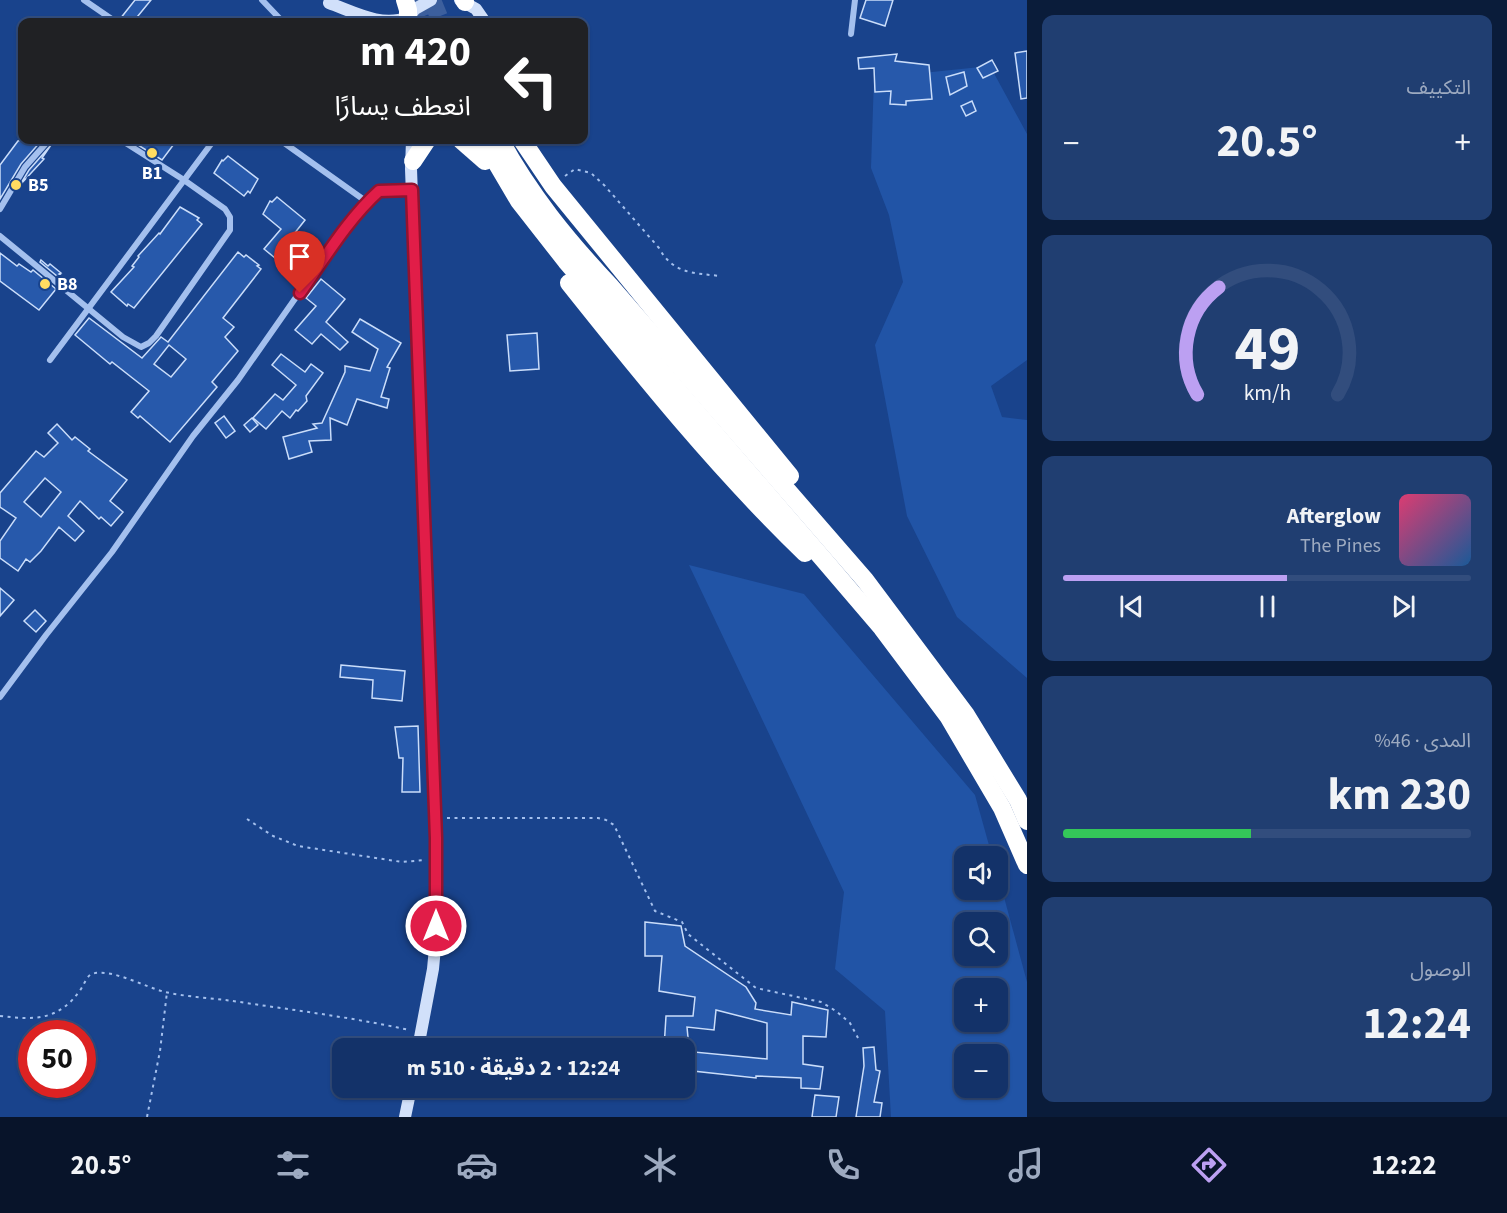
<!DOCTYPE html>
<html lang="ar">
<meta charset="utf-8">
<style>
:root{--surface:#133269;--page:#203e71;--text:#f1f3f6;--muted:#9daac0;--line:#324d7d;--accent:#bca0f2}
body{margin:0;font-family:"Source Sans 3","Noto Sans Arabic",sans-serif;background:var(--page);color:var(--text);direction:rtl;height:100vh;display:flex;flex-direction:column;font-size:22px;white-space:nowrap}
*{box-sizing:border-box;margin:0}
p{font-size:20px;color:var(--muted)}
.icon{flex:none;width:33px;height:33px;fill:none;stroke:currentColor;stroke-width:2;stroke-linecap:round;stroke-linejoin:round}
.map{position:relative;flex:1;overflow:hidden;direction:ltr}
.drawer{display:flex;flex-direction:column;gap:15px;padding:15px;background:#0a1c3a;width:480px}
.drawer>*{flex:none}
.hud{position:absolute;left:18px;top:18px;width:570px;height:126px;border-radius:12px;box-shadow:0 2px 4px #0004,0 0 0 2px var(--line);direction:rtl;background:#202124;color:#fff;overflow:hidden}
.tools{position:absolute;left:954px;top:846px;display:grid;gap:12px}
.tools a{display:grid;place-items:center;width:54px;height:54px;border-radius:12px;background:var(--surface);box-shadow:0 2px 4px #0004,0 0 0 2px var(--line);font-size:30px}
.speed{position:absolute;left:18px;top:1020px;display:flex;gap:12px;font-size:30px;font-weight:700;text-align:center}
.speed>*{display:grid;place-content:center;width:78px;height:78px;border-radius:50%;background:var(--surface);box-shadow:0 2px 4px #0004,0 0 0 2px var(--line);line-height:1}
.speed .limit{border:9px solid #d22;background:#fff;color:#111}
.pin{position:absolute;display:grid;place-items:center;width:51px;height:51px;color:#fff;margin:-62px -26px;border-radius:50% 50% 50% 0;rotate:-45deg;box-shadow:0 0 6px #0007}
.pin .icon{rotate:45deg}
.me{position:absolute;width:66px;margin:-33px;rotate:0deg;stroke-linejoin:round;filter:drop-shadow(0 0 4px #0008)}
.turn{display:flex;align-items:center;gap:21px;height:126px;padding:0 18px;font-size:27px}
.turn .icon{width:78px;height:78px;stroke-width:2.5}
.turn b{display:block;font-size:42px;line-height:51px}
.big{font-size:45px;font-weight:700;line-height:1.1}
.drawer .widget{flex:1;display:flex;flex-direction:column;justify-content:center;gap:9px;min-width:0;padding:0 21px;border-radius:12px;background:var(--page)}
.drawer .dial{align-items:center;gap:0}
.dial svg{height:156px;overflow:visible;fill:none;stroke:var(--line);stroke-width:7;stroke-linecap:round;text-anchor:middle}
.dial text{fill:var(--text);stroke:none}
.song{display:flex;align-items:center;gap:18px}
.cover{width:72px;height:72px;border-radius:9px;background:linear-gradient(135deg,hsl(340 70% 55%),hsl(210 70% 35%))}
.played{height:6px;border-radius:3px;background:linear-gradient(90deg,var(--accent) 55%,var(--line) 55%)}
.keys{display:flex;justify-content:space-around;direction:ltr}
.heat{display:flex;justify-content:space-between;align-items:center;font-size:33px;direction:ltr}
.charge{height:9px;border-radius:4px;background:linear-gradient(90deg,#34c759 46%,var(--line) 0)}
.trip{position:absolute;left:332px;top:1038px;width:363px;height:60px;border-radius:12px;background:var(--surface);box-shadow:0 2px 4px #0004,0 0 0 2px var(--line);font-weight:700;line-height:60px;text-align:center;direction:rtl}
.dock{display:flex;height:96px;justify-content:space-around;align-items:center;background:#08142a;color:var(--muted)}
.dock .icon{width:42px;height:42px}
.dock .current{color:var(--accent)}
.dock b{font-size:27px;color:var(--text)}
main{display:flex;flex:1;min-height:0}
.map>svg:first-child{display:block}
</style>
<main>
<section class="drawer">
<div class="widget"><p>التكييف</p>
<div class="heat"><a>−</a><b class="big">20.5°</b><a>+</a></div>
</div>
<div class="widget dial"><svg viewBox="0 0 100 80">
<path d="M14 69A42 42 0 1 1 86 69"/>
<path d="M14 69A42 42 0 0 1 25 14" stroke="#bca0f2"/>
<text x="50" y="56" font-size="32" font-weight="700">49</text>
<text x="50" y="72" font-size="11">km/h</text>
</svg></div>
<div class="widget">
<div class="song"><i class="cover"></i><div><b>Afterglow</b><p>The Pines</p></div></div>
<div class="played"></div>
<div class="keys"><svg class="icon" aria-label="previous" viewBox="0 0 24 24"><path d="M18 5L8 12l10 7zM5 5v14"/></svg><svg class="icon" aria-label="pause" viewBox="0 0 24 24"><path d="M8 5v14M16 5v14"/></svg><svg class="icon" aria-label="next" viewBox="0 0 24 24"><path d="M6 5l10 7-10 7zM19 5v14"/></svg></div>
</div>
<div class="widget"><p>المدى · 46%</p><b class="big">230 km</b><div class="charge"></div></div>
<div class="widget"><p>الوصول</p><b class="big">12:24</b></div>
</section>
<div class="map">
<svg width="1027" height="1117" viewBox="0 0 1027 1117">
<rect width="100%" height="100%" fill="#19438c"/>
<g fill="#2154a6" fill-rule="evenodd">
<polygon points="990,66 1027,134 1027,360 991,386 1002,417 1027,420 1027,678 957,617 907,516 875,345 903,282 889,215 871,168 874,78"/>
<path d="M689,565L804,594L975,795L992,856H964V890H998V875L1027,982V1117H891L885,1011L835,969L844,892ZM964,922H998V956H964ZM964,988H998V1022H964ZM964,1054H998V1088H964Z"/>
</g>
<g fill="#2759ab" stroke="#caddfa" stroke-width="1.5" fill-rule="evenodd">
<polygon points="135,0 151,0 133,22 121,22 120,19"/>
<polygon points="866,0 893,0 885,26 860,18"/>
<polygon points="1027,51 1027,98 1021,99 1015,53"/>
<polygon points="897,54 895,61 929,65 932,99 906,101 906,105 890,104 891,91 875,92 874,68 859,69 858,58"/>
<polygon points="992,60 998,71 983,78 977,68"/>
<polygon points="964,72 967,86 950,95 946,77"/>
<polygon points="972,101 976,111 966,116 961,106"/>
<polygon points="21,140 42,140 21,164 0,199 0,165 18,141"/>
<polygon points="142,140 177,140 162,160 138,145"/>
<polygon points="51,145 42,158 44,159 20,185 29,170"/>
<polygon points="228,156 258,179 250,193 248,191 244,196 214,173 222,160 223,161"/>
<polygon points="277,197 305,220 275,258 264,249 281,229 263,214 270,201 272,202"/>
<polygon points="180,207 199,218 197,220 202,224 134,308 128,304 127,306 111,292 134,267 132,266 139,257 138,256 159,233 160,234"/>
<path d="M238,252L244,257L246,255L259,265L257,266L261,269L223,318L234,327L225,337L238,351L212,382L217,387L170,442L140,416L138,418L131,412L149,391L112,362L110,364L75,335L89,318L142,358L161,337L168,342ZM169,345L186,359L171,377L154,364Z"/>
<polygon points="0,253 17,266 19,264 31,272 33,270 56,289 39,310 0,281"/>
<polygon points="41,260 48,266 50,264 61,273 59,274 65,278 63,281 40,262"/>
<polygon points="321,279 345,299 326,322 348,342 340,350 321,334 312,344 295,330 316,306 306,298"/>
<polygon points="360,319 401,343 387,367 390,368 381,397 389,399 387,408 357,399 347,425 330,418 331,440 309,441 312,452 289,459 283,437 317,428 313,424 322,423 345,372 345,366 370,371 378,349 352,332"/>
<polygon points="537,333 539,369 510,371 507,335"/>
<polygon points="281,354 305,372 311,364 323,373 306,396 307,401 298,411 296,410 290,418 282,411 266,429 253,418 275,394 283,400 296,385 272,365"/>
<polygon points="224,416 235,431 226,438 215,423"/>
<polygon points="252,418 258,425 250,432 244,425"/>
<path d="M57,424L72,440L75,437L90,449L88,451L127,480L110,501L123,512L111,526L101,517L99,519L80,501L68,516L84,531L75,541L59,527L41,551L30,562L26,559L18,571L0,558V541L16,518L0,507V493L36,451L44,457L58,443L48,433ZM45,478L61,492L41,517L24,502Z"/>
<polygon points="0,588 14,600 0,616"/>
<polygon points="35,610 46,621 36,632 24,621"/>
<polygon points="341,665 405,671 402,701 372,698 373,680 340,677"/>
<polygon points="418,726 420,792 402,792 403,758 399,758 395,727"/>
<polygon points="645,922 681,926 685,946 746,987 756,1003 755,1009 791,1015 792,1002 828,1010 826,1037 803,1036 803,1064 823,1067 820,1089 801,1088 801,1078 756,1076 756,1078 684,1070 684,1051 767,1059 767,1023 716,1010 714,1030 687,1027 689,1048 664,1048 666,1016 693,1016 695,997 659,991 662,956 645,956"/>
<polygon points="874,1047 876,1070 880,1071 874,1102 882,1103 880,1117 856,1117 864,1066 863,1048"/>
<polygon points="815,1095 839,1097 836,1117 812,1117"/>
</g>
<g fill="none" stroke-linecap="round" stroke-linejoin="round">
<g stroke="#3c5f9d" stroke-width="18" stroke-dasharray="18 9" stroke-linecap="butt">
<polyline points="416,0 425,22"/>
<polyline points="432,0 441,22"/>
</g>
<g stroke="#a4c0ee" stroke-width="2" stroke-dasharray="3 4.5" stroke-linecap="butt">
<path d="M565,176L575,169L591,173L605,186L659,248C673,274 694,273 720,276"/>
<polyline points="447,818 598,818 606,820 614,825 655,911 682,922 688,934 756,988 821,1002 836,1011 850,1023 858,1038"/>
<polyline points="247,819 273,836 298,846 402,862 425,860"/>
<path d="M0,1016C35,1020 59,1021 81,989C85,983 87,974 95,973C115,970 145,987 165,992C187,997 211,998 233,1001C292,1010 351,1017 409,1030"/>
<polyline points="147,1117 160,1051 167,992"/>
</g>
<g stroke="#a4c0ee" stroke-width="6">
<polyline points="84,0 116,22"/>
<polyline points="262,0 283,22"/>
<polyline points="851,34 855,0"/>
<polyline points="280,140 367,202"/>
<polyline points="0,209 25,167 49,140"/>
<polyline points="0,236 123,337 141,347 149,343 156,336 230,230 230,217 225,209 184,180 121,140"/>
<polyline points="50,360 214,140"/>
<polyline points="0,697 46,635 112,552 193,436 238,380 327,253 367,202 379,191 411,190"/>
</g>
<g stroke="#d1e0fa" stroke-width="12">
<polyline points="460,0 476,9 485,22"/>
<path d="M329,3C354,12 382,28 408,17"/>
<polyline points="407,19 415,9 431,0"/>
<polyline points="412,140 411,169 437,859 437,926 433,969 418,1048"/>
<polyline points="405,1117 411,1088"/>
</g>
<g stroke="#fff" stroke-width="18">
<polyline points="405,0 408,10 408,17"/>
<polyline points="464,0 465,2"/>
<polyline points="461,140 485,161"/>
<polyline points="483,140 519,201 566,261 824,560 882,628 948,716 1002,808 1027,865"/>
<path d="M500,140C530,195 567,240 610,286L865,580L966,715L1018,800L1027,821"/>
<polyline points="522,140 553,186 790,476"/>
<polyline points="413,161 427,140"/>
<path d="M569,283C643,376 719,470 805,553"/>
</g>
</g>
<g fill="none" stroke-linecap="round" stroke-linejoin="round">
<g stroke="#92132f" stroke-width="15">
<path id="route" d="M300,293C325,258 347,220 379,191L412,190L436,838V926"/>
</g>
<use href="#route" stroke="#e11d48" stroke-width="10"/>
</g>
<g fill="#ffdc61" stroke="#19438c" stroke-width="2">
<circle cx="152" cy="153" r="6"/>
<circle cx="16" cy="185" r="6"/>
<circle cx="45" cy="284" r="6"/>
</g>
<g text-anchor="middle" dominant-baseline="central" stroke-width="6" stroke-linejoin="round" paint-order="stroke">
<g font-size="18" font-weight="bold" fill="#fff" stroke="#19438c" text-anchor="start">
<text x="152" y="173" text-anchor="middle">B1</text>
<text x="28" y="185">B5</text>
<text x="57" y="284">B8</text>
</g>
</g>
</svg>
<div class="tools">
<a><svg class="icon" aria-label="sound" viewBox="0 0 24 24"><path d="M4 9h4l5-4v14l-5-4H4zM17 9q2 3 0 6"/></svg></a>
<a><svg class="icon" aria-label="search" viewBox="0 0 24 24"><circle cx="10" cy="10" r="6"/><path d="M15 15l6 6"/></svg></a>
<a>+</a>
<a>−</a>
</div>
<div class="speed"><div class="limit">50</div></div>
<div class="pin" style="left:300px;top:293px;background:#d93025"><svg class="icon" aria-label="arrive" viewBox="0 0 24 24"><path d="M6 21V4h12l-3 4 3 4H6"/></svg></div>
<svg class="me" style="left:436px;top:926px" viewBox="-20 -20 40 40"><circle r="17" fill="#e11d48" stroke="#fff" stroke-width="3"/><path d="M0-11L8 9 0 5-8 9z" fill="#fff"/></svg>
<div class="trip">12:24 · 2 دقيقة · 510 m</div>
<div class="hud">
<div class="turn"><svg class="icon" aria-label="left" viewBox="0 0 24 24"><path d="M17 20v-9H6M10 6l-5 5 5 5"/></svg><div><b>420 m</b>انعطف يسارًا</div></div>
</div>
</div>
</main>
<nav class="dock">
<b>12:22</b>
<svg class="icon current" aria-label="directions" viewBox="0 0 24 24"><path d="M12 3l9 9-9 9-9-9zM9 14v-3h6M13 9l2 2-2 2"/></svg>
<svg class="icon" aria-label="music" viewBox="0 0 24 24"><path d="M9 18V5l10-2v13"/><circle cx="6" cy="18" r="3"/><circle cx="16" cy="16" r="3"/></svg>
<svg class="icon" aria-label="phone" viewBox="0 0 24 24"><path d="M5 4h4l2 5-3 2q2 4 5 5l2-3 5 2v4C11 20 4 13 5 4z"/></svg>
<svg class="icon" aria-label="climate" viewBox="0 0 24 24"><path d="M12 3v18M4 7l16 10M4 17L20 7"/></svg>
<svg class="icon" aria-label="car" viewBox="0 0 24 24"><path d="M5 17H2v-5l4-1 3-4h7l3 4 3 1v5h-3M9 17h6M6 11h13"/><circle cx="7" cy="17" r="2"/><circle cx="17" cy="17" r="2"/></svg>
<svg class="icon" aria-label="filters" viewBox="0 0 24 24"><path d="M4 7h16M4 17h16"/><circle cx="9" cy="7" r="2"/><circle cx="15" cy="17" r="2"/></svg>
<b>20.5°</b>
</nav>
